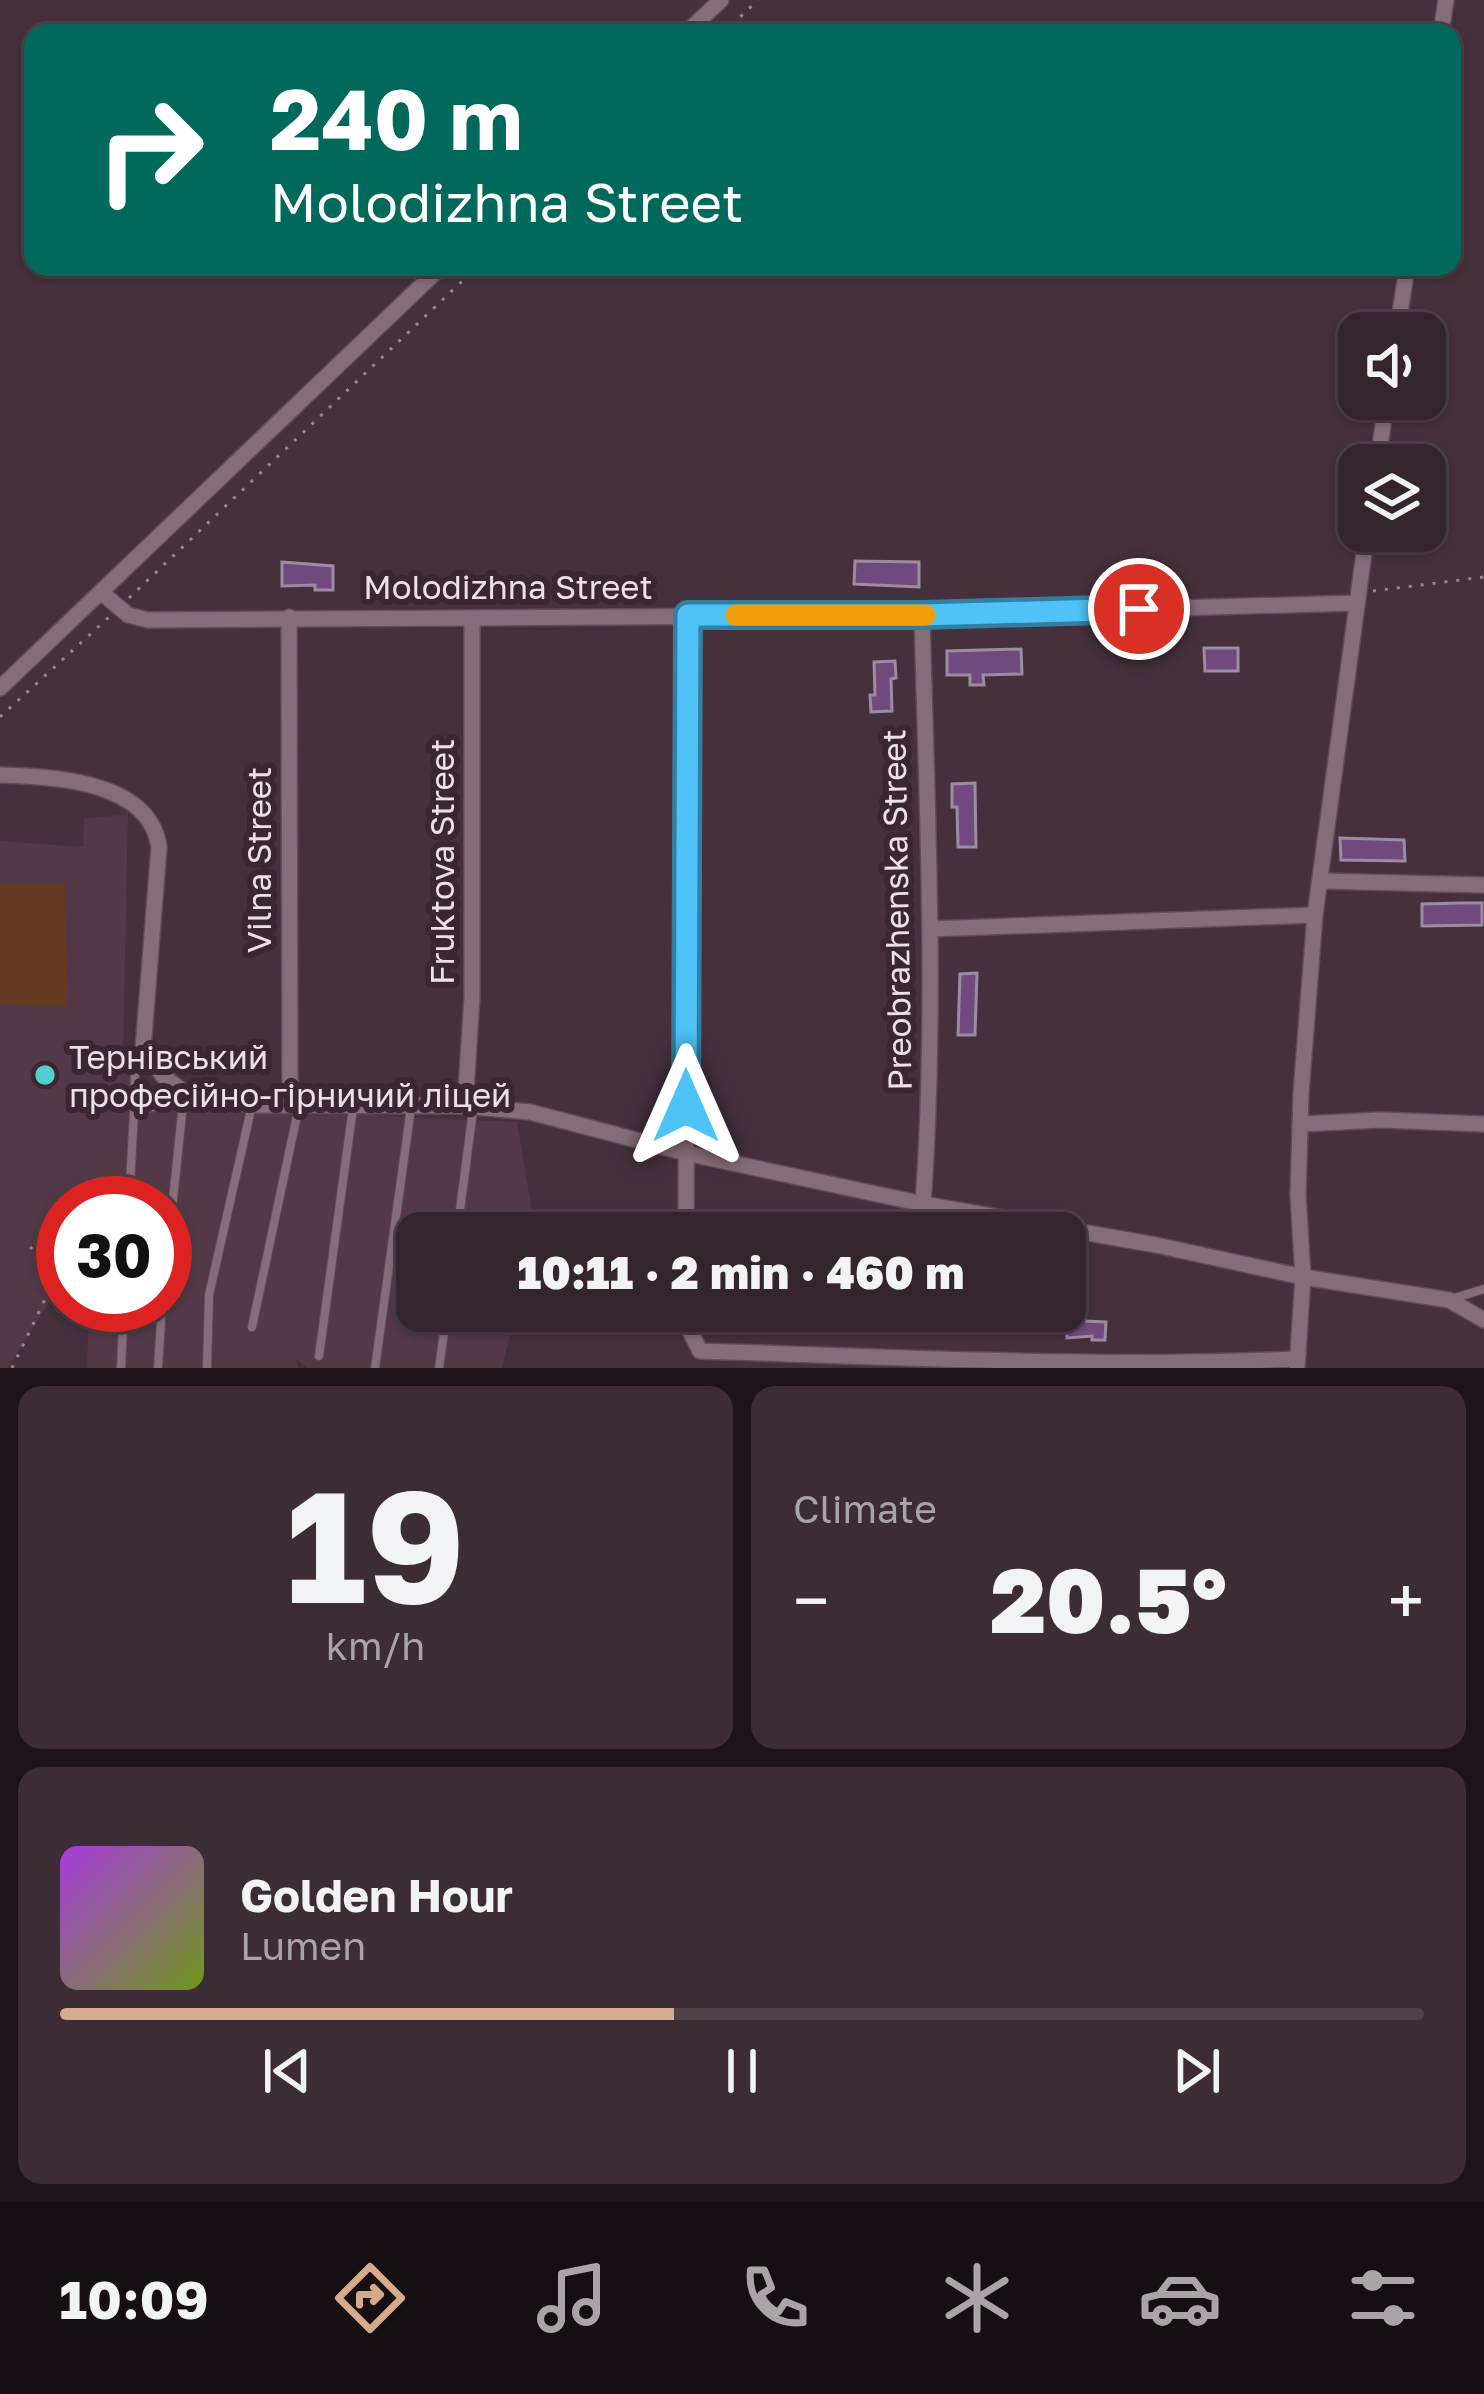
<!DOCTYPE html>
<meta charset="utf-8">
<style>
:root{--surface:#34242d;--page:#3c2c35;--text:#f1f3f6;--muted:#a9a4aa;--line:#4e4149;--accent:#d6ab8b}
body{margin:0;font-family:"Golos Text",sans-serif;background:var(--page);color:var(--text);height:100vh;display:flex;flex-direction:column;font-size:45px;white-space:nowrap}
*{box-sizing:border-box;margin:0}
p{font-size:39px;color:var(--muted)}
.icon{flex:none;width:66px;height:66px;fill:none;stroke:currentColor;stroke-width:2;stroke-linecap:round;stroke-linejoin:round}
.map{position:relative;height:1368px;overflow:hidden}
.panel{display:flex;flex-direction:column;gap:18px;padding:18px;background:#1d1419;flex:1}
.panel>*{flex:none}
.guide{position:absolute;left:24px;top:24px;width:1437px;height:252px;border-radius:24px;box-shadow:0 3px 9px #0004,0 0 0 3px var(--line);background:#00695c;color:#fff;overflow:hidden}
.buttons{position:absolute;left:1338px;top:312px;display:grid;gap:24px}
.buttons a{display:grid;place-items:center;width:108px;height:108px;border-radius:24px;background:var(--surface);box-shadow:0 3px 9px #0004,0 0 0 3px var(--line);font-size:60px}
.speed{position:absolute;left:36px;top:1176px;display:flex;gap:24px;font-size:60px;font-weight:700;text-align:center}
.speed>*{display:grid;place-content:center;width:156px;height:156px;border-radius:50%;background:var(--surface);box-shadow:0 3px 9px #0004,0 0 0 3px var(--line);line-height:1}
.speed .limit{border:18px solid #d22;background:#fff;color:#111}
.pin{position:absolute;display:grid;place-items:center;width:102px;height:102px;color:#fff;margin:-51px;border:6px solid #fff;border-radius:50%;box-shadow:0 3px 12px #0007}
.me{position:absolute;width:132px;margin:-66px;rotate:0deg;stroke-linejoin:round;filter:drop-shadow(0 0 9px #0008)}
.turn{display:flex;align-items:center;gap:42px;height:252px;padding:0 48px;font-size:54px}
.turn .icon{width:156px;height:156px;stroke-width:2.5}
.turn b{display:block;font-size:84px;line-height:102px}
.big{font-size:90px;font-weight:800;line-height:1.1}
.panel .tile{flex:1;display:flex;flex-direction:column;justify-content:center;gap:18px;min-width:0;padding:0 42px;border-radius:24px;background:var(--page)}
.panel .dial{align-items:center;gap:0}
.dial b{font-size:156px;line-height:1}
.song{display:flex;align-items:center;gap:36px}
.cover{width:144px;height:144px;border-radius:18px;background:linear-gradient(135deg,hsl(280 70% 55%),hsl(80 70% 35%))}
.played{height:12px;border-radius:6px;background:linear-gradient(90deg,var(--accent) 45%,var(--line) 45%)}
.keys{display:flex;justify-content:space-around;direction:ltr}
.heat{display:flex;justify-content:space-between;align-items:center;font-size:66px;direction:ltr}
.panel .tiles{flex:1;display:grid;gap:18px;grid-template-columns:1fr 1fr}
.tile:last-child{grid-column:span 2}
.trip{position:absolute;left:396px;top:1212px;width:690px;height:120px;border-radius:24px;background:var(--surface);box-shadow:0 3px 9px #0004,0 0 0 3px var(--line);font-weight:800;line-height:120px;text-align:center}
.dock{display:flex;height:192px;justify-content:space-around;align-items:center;background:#150e12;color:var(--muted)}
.dock .icon{width:84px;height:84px}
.dock .selected{color:var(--accent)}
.dock b{font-size:54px;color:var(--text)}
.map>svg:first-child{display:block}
</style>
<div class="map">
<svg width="1484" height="1368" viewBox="0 0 1484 1368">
<rect width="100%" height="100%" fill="#45303c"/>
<polygon fill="#533847" points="128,814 123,1054 145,1094 206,1106 299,1104 385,1116 517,1122 534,1223 532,1233 417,1233 417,1311 516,1311 502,1368 307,1368 296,1359 298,1368 87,1368 89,1305 165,1305 165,1203 63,1203 63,1279 8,1368 0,1368 0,841 83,847 84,819"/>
<polygon fill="#663923" points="0,884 65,884 68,1006 0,1004"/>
<g fill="#70497f" stroke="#9b8ca1" stroke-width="3">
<polygon points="855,561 919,562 919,587 854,584"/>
<polygon points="282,562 333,566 333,590 315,590 315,585 282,586"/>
<polygon points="1204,648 1238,648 1238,671 1205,671"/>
<polygon points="1021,649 1022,674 983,675 984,685 970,685 970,675 947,675 947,651"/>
<polygon points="895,661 896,678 891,679 892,711 871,712 870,695 875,695 874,662"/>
<polygon points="975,783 976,847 958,847 957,807 952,807 952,784"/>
<polygon points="1340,838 1404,840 1405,861 1341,860"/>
<polygon points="1461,903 1482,903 1482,925 1422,926 1422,904"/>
<polygon points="977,973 975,1035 958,1035 960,974"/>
<polygon points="1085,1315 1085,1321 1106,1322 1105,1340 1092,1340 1092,1336 1067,1338 1066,1316"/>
</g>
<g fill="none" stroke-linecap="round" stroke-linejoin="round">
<g stroke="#5e4c56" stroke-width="10">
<g id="service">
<polyline points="134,1111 135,1070 143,1049"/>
<polyline points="129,1203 134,1111 181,1101"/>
<polyline points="457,1233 473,1110"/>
<polyline points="165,1276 184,1094"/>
<polyline points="1451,1299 1484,1289"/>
<polyline points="252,1327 299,1106"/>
<polyline points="319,1356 353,1108"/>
<polyline points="121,1368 124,1305"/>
<polyline points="158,1368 162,1305"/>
<polyline points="207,1368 209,1295 252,1105"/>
<polyline points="375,1368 411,1108"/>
<polyline points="439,1368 447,1311"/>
</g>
</g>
<g stroke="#5e4c56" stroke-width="18">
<g id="minor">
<polyline points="686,33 721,0"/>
<polyline points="1441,33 1446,0"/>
<polyline points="1397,333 1407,267"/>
<polyline points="1377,465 1387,399"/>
<polyline points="101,592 128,615 148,620 922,615 1357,603"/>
<path d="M922,615C927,811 937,1008 923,1204"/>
<polyline points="289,617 290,1104"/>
<polyline points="0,688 441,267"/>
<path d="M0,775C53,776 150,781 159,847L143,1049L164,1077L185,1093L252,1105L465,1106L530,1112L686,1153L923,1204L1156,1245L1303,1277L1449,1300L1484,1320"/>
<polyline points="1322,881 1484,885"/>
<polyline points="930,929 1315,915"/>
<polyline points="465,1106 472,997 472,618"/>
<polyline points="1302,1124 1380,1120 1484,1124"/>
<polyline points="686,1233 688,615"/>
<path d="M687,1311L688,1327L700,1351C898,1357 1100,1368 1297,1359"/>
<polyline points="1297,1368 1303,1277 1298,1195 1301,1093 1315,915 1367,531"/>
</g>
</g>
<g stroke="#998891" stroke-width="3" stroke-dasharray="3 9" stroke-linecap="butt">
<polyline points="723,33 758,0"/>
<polyline points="1373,591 1484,577"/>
<polyline points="129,598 477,267"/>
<polyline points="0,717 109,617"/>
<polyline points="81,1203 105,1181 117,1182"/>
<polyline points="91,1203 98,1189"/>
<polyline points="30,1249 63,1219"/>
<polyline points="12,1368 63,1262"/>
</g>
<use href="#service" stroke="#866d7a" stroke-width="8"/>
<use href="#minor" stroke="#866d7a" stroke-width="15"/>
</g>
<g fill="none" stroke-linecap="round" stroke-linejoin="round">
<g stroke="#337fa1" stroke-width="30">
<polyline id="route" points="686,1106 688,615 922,615 1139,609"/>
</g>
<use href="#route" stroke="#4fc3f7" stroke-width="21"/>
<polyline stroke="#f59e0b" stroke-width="21" points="736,615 925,615"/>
</g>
<circle fill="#52cdd0" stroke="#3b2631" stroke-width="4.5" cx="45" cy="1075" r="12"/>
<g text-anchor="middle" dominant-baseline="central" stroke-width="12" stroke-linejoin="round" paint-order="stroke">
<g font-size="33" fill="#eee0e7" stroke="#3b2631">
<text x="508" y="586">Molodizhna Street</text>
<text transform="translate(258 860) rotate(-90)">Vilna Street</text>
<text transform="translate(441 862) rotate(-90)">Fruktova Street</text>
<text transform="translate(896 910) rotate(-91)">Preobrazhenska Street</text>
</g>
<g font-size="33" fill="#eee0e7" stroke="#3b2631" text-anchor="start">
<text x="69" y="1056">Тернівський<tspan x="69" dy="38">професійно-гірничий ліцей</tspan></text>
</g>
</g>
</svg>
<div class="buttons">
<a><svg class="icon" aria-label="sound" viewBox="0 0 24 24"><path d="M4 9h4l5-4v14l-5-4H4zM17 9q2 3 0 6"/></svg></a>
<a><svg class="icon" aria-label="layers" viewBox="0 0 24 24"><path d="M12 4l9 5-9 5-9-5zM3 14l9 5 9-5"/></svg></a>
</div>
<div class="speed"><div class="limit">30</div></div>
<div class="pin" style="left:1139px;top:609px;background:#d93025"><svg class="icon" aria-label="arrive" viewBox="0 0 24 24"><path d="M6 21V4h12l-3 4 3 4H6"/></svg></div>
<svg class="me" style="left:686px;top:1106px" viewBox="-20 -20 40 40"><path d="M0-17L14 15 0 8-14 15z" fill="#4fc3f7" stroke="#fff" stroke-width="4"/></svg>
<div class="trip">10:11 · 2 min · 460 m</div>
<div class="guide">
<div class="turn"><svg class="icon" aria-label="right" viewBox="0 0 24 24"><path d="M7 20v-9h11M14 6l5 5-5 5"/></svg><div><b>240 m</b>Molodizhna Street</div></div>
</div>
</div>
<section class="panel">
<div class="tiles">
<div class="tile dial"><b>19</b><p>km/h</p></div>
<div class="tile"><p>Climate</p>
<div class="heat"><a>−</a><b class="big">20.5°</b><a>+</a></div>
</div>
<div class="tile">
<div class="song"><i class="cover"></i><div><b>Golden Hour</b><p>Lumen</p></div></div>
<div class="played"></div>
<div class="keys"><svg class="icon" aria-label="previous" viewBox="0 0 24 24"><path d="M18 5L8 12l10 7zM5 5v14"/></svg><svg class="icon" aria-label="pause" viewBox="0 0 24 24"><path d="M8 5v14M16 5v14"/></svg><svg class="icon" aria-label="next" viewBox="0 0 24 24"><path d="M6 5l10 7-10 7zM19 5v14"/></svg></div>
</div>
</div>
</section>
<nav class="dock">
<b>10:09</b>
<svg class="icon selected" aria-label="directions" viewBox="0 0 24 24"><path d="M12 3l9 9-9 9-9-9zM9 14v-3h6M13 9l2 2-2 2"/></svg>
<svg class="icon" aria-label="music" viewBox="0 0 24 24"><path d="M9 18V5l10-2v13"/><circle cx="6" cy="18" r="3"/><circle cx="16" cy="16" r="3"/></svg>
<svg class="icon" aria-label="phone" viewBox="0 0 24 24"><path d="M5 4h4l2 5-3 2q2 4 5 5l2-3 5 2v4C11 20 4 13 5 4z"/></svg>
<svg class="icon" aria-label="climate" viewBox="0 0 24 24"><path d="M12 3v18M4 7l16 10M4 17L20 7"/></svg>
<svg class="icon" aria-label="car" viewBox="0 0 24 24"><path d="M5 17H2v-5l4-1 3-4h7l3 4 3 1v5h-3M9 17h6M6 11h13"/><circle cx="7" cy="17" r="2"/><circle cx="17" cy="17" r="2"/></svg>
<svg class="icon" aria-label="filters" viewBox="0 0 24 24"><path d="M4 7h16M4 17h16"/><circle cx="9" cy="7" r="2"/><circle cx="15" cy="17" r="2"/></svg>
</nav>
